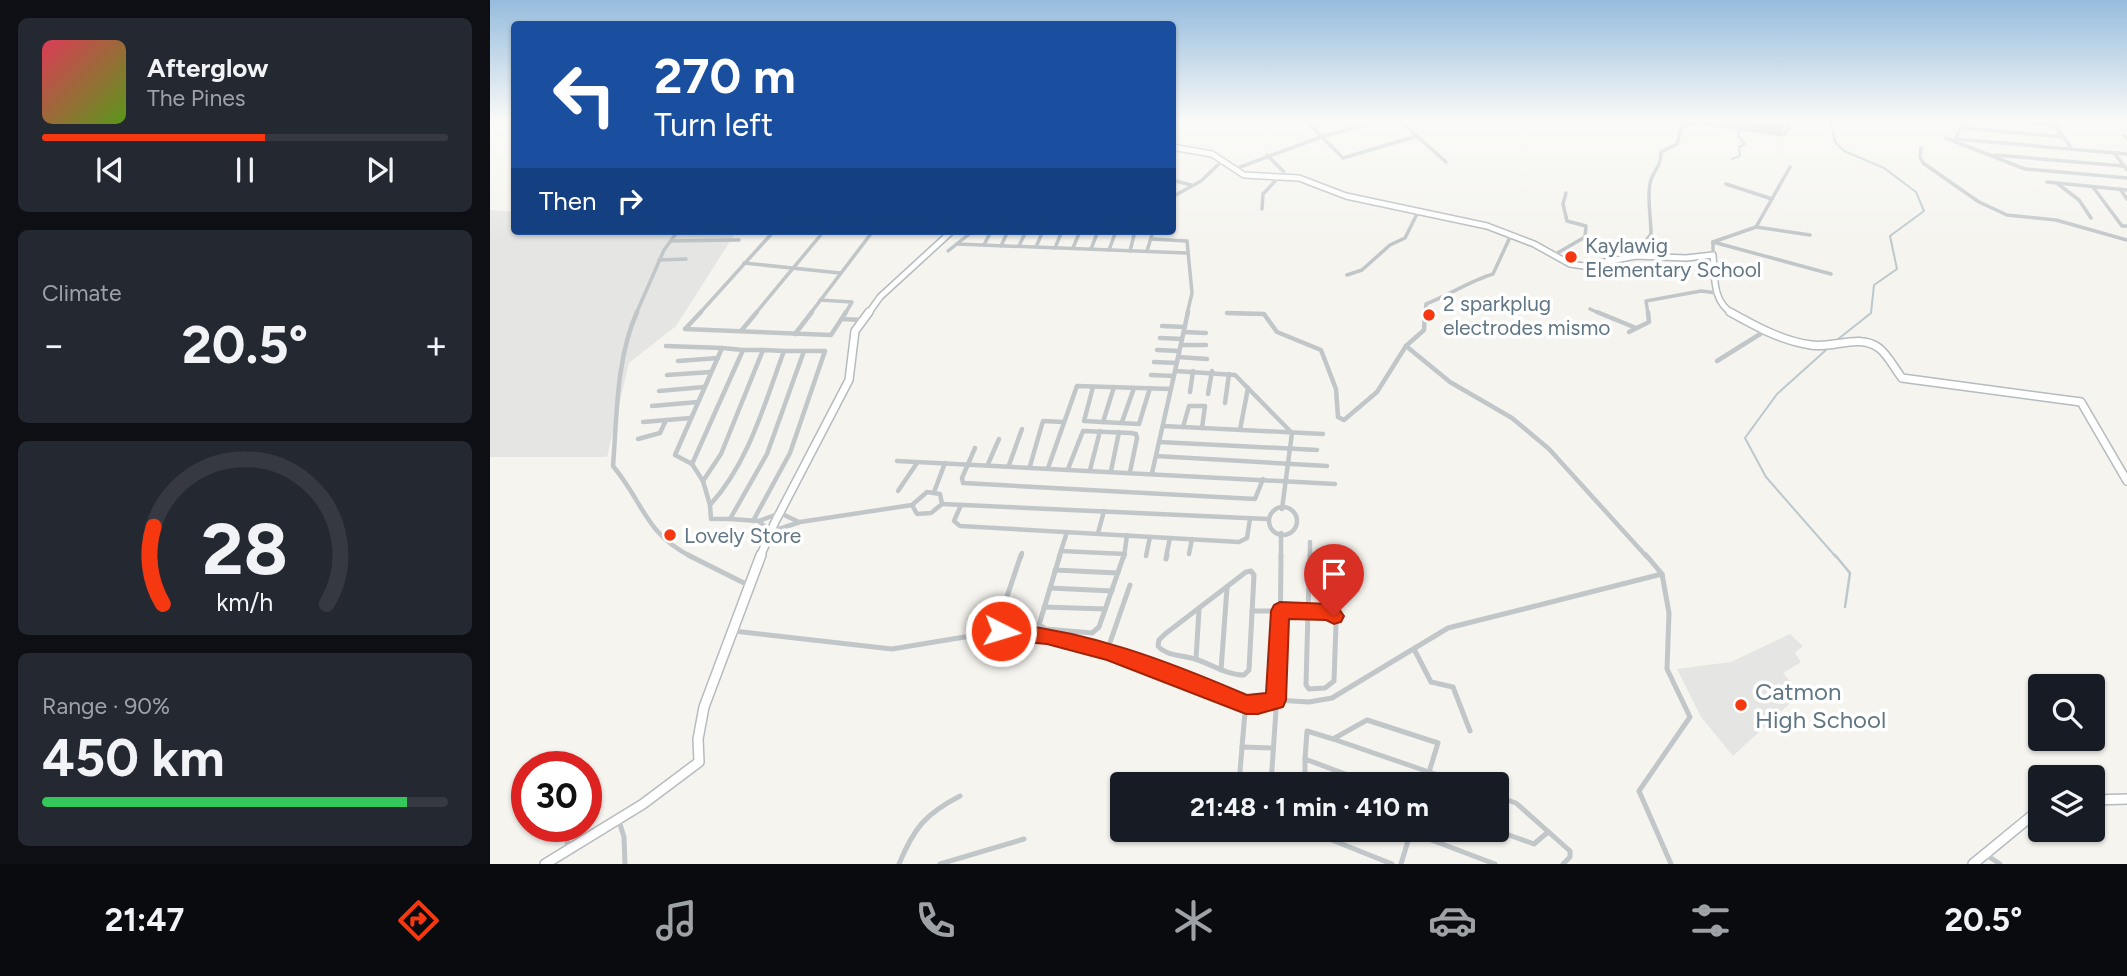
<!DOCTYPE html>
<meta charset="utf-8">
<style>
:root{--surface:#171b24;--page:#242831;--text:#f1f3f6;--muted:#9ea1a6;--line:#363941;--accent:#f5380f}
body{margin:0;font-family:Figtree,sans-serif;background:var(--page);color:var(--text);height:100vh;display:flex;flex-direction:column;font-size:26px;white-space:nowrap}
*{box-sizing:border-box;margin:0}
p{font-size:23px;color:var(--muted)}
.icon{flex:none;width:38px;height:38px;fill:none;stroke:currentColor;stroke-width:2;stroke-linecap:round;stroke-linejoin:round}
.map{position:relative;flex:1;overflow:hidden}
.side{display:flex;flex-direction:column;gap:18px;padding:18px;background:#0d0f14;width:490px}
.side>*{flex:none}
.guide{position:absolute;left:21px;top:21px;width:665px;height:214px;border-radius:7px;box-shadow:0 2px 5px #0004;background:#1a4fa0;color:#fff;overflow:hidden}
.controls{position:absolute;left:1538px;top:674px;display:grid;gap:14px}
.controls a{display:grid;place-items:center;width:77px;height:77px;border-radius:7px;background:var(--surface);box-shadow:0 2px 5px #0004;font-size:35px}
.speed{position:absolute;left:21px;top:751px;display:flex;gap:14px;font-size:35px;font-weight:700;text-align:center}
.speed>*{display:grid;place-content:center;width:91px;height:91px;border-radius:50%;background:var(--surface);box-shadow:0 2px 5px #0004;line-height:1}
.speed .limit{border:10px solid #d22;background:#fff;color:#111}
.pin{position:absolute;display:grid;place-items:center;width:60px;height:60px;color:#fff;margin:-72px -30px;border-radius:50% 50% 50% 0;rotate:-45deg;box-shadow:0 0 7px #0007}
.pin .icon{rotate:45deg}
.me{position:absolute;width:77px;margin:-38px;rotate:95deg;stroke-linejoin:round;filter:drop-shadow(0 0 5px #0008)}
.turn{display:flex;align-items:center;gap:24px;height:147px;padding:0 28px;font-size:32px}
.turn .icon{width:91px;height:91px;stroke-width:2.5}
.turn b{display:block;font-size:49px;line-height:60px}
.then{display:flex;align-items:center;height:66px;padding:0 28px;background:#0003;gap:14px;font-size:26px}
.big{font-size:52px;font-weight:700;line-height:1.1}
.side .widget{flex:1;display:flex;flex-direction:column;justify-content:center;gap:10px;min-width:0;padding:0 24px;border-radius:10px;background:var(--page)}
.side .dial{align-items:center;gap:0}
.dial svg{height:182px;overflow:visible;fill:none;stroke:var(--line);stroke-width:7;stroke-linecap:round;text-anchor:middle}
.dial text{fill:var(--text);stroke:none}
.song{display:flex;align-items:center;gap:21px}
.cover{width:84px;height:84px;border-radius:10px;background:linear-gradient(135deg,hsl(350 70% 55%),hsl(90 70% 35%))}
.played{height:7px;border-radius:4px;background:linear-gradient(90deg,var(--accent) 55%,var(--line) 55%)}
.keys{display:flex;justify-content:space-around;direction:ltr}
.heat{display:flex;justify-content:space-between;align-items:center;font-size:38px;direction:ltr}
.charge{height:10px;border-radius:5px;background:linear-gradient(90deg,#34c759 90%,var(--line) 0)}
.trip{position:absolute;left:620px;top:772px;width:399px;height:70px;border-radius:7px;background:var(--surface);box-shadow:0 2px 5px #0004;font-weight:700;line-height:70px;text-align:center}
.dock{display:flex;height:112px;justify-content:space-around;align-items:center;background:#090b0e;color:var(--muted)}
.dock .icon{width:49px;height:49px}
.dock .current{color:var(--accent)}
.dock b{font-size:32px;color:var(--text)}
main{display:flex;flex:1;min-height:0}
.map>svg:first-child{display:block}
</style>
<main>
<section class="side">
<div class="widget">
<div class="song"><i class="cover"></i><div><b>Afterglow</b><p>The Pines</p></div></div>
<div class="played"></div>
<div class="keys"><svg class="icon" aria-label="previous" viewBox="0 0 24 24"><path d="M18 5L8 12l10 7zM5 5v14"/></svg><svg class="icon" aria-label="pause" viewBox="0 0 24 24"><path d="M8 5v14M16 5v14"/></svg><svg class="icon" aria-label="next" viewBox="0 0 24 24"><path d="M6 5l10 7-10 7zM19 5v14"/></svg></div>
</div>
<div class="widget"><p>Climate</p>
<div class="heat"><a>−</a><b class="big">20.5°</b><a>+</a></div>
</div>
<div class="widget dial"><svg viewBox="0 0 100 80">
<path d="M14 69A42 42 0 1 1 86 69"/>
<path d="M14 69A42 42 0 0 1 10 35" stroke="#f5380f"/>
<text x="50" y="56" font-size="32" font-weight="700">28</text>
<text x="50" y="72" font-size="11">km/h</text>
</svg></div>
<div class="widget"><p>Range · 90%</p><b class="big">450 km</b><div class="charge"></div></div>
</section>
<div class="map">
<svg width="1637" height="864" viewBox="0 0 1637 864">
<rect width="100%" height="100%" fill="#f5f4ef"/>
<g fill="#e5e6e3">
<polygon points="0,210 24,212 24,231 246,232 186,326 139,363 117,457 0,457"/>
<polygon points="1300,634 1313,646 1305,653 1311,662 1293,673 1311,693 1243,756 1211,717 1187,669 1241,662"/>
</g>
<polygon fill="#bbc8cd" points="1227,120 1296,120 1292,133 1287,134"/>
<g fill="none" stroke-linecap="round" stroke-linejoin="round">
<g stroke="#bbc8cd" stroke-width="2">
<polyline points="1340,120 1345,142 1354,151 1394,168 1426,192 1434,211 1400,236 1407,269 1384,285 1381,313 1347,340"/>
<polyline points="1242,159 1250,156 1249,147 1255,144 1248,136 1250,130"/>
<polyline points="1336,350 1287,394 1255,438 1276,477 1346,557"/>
</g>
<polyline stroke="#bbc8cd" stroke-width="2.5" points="1345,555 1360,573 1355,607"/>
<g stroke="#b5bbbf" stroke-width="8">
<g id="secondary-far2">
<path d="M682,147L722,154L754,175L809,178L856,196L997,226L1044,244L1080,264L1094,266L1146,256L1196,258L1223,255C1225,278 1222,301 1243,314"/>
<polyline points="378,314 390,297 462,231"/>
</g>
</g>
<g stroke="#b5bbbf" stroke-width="10">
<g id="secondary-far1">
<path d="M1240,312C1265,326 1292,341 1321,345C1343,349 1369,333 1389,348C1398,355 1405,369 1412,378L1591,402L1637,481"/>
<polyline points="270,557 284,524 359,380 365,331 379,312"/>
</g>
</g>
<g stroke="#b5bbbf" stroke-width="12">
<g id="secondary">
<polyline points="1603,800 1637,799"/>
<polyline points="55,864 153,804 209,762 208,739 214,707 271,555"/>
<polyline points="1483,864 1550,809"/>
</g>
</g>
<g stroke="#c1c6c9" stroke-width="3.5">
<polyline points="815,120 853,158 927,136"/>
<polyline points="909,120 956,162"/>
<polyline points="1500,120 1566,125"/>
<polyline points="1561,120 1582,149"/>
<polyline points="779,121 783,120"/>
<polyline points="1472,128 1574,137"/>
<polyline points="1634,136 1637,139"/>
<polyline points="1456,138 1535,169 1637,178"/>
<polyline points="1466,139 1637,154"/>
<polyline points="1465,140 1475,120"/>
<polyline points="1431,148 1430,157 1433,163 1489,202 1517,215 1566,220 1637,240"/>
<polyline points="1625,154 1637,170"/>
<polyline points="777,155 794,172"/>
<polyline points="1505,155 1634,166"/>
<polyline points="745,169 831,137 891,120"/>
<polyline points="682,180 701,185"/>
<polyline points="1557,182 1637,190"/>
<polyline points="1236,184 1282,199"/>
<polyline points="1568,184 1589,200 1601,218"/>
<polyline points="1603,187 1632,226 1637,226"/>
<polyline points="1630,189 1637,199"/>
<polyline points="682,197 711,181 732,161"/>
<polyline points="772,209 773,194 789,177"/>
<polyline points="1266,227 1300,167"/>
<polyline points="661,239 697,241 702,293 697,314"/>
<polyline points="181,241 249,240"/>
<polyline points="1223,242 1341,274"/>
<polyline points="467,244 696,253"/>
<polyline points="494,245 501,231"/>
<polyline points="511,246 518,231"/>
<polyline points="529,246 536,231"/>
<polyline points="546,247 553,231"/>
<polyline points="565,248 572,231"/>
<polyline points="583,248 590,231"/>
<polyline points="601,249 608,231"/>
<polyline points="619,250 626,231"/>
<polyline points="458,251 483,231"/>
<polyline points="640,251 645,231"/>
<polyline points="657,251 663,231"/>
<polyline points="1064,255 1095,237 1096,226 1077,221 1073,204 1076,193"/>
<polyline points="1223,255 1223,242 1266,227 1320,235"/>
<path d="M1150,256L1149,249L1161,234C1161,216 1157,201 1160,183C1163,170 1171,168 1171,152L1187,144L1192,126L1208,122L1293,135L1297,131L1298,120"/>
<polyline points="169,260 196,259"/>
<polyline points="254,263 350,273"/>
<polyline points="857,275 872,270 900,245 915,238 928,212"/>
<polyline points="330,300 362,302 355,314"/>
<polyline points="1100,309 1111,314"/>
<polyline points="737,313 764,314"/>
<polyline points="146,314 174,250 188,231"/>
<polyline points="209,314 284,231"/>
<polyline points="265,314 334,231"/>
<polyline points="320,314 383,231"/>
<path d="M935,314L936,304C959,295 980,281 1003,274L1021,235"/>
<polyline points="1158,314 1156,301 1211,291 1227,293"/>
</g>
<g stroke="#c1c6c9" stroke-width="4.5">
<path d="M147,312C126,359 127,416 123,466C154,503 155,534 202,557"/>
<polyline points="698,312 685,371 745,375 802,433 792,509"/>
<polyline points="1107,312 1146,328"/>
<polyline points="737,313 774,314 787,332 831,350 846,389 848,417 854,420 887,392 916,346 934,330 935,312"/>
<polyline points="352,319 372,320"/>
<polyline points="672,326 695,327"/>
<polyline points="196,328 211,312"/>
<polyline points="195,329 341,335 356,312"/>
<polyline points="251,331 267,312"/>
<polyline points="694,332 716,333"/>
<polyline points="1139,332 1159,322 1158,312"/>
<polyline points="305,334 322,312"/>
<polyline points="670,338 692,339"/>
<polyline points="691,345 716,345"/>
<polyline points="176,346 232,348"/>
<polyline points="916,346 960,382 1022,418 1059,449 1157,557"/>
<polygon points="232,348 253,350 202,464 185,455"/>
<polyline points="253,350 273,350"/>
<polyline points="667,350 689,351"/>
<polyline points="294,351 314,351"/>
<polyline points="688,357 717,359"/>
<polyline points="188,361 228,358"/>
<polyline points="1227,361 1275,331"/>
<polyline points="664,362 687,363"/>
<polyline points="177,375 221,372"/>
<polyline points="661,375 684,376"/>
<polyline points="603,387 594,421 649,424 660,388"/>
<polyline points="169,391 214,387"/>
<polyline points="700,392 703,371"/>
<polyline points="718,394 722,371"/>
<polyline points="735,403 739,374"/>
<polyline points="162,406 208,402"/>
<polyline points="153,422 201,418"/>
<polyline points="613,422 624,387"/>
<polyline points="632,422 644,388"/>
<polyline points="673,426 833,434"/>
<polyline points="693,427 699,406 715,406 712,428"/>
<polyline points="750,430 758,388"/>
<polyline points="148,439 170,433 176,420"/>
<polyline points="669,442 827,450"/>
<polyline points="485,448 472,478 473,483 765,499 773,479"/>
<polyline points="666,456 837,466"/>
<polyline points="407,461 845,484"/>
<path d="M202,464L213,481L231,454L273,350L294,351C274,405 259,462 220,505L221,519H240L277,454L314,351H335L300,453L263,521"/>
<polyline points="498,464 509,439"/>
<polyline points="519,465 532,429"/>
<polyline points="540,466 553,421 573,422"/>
<polyline points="558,468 587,386 681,389"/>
<polyline points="578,469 593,431 641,433 646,434 647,438 640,472"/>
<polyline points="600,470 610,431"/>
<polyline points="621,471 629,432"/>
<polyline points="662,473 685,371"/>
<polyline points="213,481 220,505"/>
<polyline points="408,491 427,463"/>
<polygon points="437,492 450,494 452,504 441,513 427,514 422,505"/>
<polyline points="444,492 455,463"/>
<polyline points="452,504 777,519"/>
<polyline points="471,505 464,521 470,526 749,542 757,538 760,519"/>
<circle cx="793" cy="521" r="14"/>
<polyline points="240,519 269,521 290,513 309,522"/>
<polyline points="269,521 280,532 310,522 422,505"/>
<polyline points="608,533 614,511"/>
<polyline points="571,551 635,554"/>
<polyline points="699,554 702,539"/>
<polyline points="656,556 660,537"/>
<polyline points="531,557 532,553"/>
<polyline points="569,557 577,532"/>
<polyline points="634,557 637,535"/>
<polyline points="676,557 680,538"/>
<polyline points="791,557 791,533"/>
<polyline points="820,557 820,542"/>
</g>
<g stroke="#c1c6c9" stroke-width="5">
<polyline points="198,555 258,585"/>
<polyline points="570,555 549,625 556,629 602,633 609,627 634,555"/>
<polyline points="1156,555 1172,574 1179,613 1177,669 1200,717 1149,791 1181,864"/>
<polyline points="676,559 677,555"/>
<polyline points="565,570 628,573"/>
<path d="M761,571L764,575L759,670L754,675C737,675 721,664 705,659C693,655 676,656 668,646L669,640L675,634L756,572Z"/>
<polyline points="560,588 622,591"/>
<polyline points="554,607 615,609"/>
<polyline points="762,611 818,611"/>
<polygon points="818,611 841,612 846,624 844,681 835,688 819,689 816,685"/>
<polyline points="818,611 820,555"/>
<polyline points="244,631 402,649 511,631 557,635 617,651 710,684 756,704 768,705 786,700 819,702 842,698 958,628 1172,574"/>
<polyline points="505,632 531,555"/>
<polyline points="924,649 941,682 963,687 980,731"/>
<polyline points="617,651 640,585"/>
<polyline points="706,659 709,610"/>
<polyline points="731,670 737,588"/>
<polygon points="877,720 948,743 939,772 843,739"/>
<polyline points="752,747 755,712"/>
<polyline points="815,759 817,731 843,739"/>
<polyline points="939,772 973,784"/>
<polyline points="749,784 752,747 783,748"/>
<polyline points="781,784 790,651 791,555"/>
<polyline points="815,784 815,759 882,784"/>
<polyline points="936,784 939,772"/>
<polyline points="1006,796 1026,803 1080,851 1080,857 1073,864"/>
<polyline points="129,821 134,837 135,864"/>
<polyline points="772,830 785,833 792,830"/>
<polyline points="817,830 902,864"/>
<polyline points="915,830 1005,864"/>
<polyline points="1005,830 1044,844 1058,832"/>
<polyline points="77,850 78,826"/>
<polyline points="1495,854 1510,864"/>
<path d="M409,864C424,828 435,814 470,796"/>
<polyline points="450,864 534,839"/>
<polyline points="911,864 921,831"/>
</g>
<use href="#secondary-far2" stroke="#fff" stroke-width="5"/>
<use href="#secondary-far1" stroke="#fff" stroke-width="7"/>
<use href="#secondary" stroke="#fff" stroke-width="9"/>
</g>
<linearGradient id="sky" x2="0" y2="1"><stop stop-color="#96bcdd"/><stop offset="0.5" stop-color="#fafaf8"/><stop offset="1" stop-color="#fafaf8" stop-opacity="0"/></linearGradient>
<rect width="1637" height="241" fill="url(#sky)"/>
<path fill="#f5380f" stroke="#9f240a" stroke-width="2" d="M790,602L841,604L847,606L854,616L851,622L844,624L836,620L799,619L796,700L793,707L768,714H756L617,660L557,644L511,640L505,637L502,631L505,625L511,623C597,630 678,661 757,695L776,693L781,611L784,605Z"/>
<g fill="#f5380f" stroke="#fff" stroke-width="2.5">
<circle cx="1081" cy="257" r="7"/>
<circle cx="939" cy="315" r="7"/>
<circle cx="180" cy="535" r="7"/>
<circle cx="1251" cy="705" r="7"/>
</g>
<g text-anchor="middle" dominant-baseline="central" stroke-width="7" stroke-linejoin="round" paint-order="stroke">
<g font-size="21" fill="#607684" stroke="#fff" text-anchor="start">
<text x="1095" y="245">Kaylawig<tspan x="1095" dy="24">Elementary School</tspan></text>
<text x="953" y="303">2 sparkplug<tspan x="953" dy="24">electrodes mismo</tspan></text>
<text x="194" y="535">Lovely Store</text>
</g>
<g font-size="24" fill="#607684" stroke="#fff" text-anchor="start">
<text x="1265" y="691">Catmon<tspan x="1265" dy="28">High School</tspan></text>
</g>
</g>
</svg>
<div class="controls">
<a><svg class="icon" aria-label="search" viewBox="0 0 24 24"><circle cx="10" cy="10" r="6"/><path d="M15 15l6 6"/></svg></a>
<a><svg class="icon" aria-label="layers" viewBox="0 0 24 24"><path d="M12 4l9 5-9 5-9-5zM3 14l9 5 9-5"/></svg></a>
</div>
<div class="speed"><div class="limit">30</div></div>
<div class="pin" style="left:844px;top:616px;background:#d93025"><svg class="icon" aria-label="arrive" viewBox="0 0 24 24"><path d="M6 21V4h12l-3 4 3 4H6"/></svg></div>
<svg class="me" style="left:511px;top:631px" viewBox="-20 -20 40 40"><circle r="17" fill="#f5380f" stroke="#fff" stroke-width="3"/><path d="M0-11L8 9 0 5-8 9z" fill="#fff"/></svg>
<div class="trip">21:48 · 1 min · 410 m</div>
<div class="guide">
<div class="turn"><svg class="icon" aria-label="left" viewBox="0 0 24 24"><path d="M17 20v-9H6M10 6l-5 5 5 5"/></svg><div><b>270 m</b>Turn left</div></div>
<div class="then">Then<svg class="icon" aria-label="right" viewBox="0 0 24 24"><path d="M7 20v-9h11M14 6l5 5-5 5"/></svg></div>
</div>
</div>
</main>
<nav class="dock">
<b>21:47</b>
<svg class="icon current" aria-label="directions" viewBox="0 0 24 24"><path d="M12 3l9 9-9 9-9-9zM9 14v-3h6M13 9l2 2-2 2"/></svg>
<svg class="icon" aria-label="music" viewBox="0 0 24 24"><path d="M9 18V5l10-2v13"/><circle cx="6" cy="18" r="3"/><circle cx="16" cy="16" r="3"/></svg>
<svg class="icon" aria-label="phone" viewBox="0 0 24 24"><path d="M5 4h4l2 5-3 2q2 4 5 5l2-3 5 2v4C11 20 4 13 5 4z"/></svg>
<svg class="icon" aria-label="climate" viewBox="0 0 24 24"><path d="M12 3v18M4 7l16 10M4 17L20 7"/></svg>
<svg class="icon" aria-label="car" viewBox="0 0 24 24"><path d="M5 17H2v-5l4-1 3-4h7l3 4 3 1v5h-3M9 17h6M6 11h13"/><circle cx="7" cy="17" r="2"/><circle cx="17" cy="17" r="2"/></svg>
<svg class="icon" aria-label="filters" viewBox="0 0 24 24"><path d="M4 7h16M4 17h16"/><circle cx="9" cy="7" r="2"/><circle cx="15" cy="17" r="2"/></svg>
<b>20.5°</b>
</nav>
